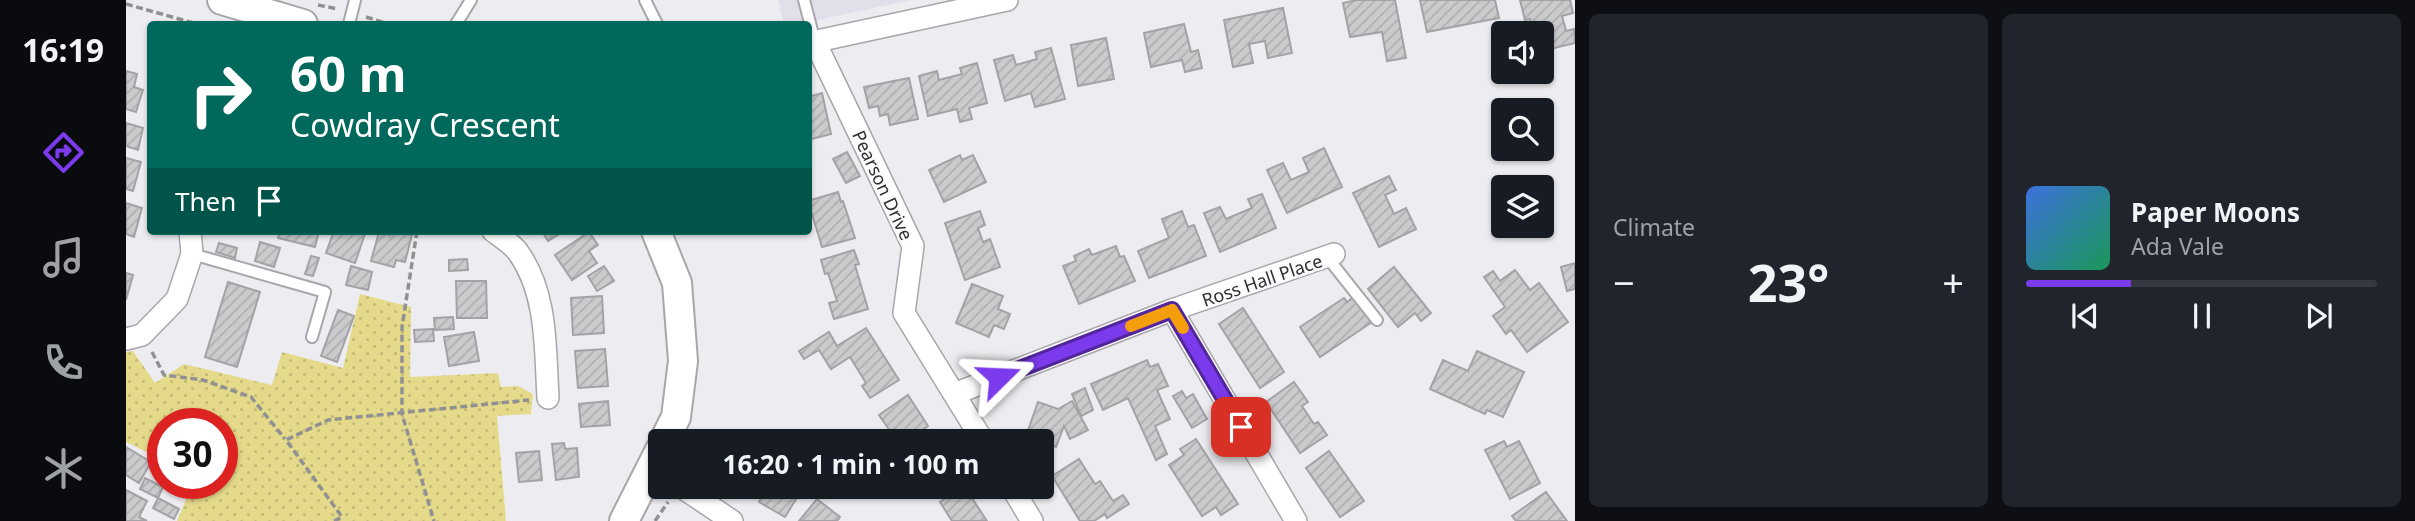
<!DOCTYPE html>
<meta charset="utf-8">
<style>
:root{--surface:#171b24;--page:#20242c;--text:#f1f3f6;--muted:#9ea1a6;--line:#363941;--accent:#7c3aed}
body{margin:0;font-family:"Noto Sans",sans-serif;background:var(--page);color:var(--text);height:100vh;display:flex;flex-direction:column;font-size:26px;white-space:nowrap}
*{box-sizing:border-box;margin:0}
p{font-size:23px;color:var(--muted)}
.icon{flex:none;width:38px;height:38px;fill:none;stroke:currentColor;stroke-width:2;stroke-linecap:round;stroke-linejoin:round}
.map{position:relative;flex:1;overflow:hidden}
.drawer{display:flex;flex-direction:column;gap:14px;padding:14px;background:#0d0f14;width:840px}
.drawer>*{flex:none}
.top-card{position:absolute;left:21px;top:21px;width:665px;height:214px;border-radius:7px;box-shadow:0 2px 5px #0004;background:#00695c;color:#fff;overflow:hidden}
.fabs{position:absolute;left:1365px;top:21px;display:grid;gap:14px}
.fabs a{display:grid;place-items:center;width:63px;height:63px;border-radius:7px;background:var(--surface);box-shadow:0 2px 5px #0004;font-size:35px}
.speed{position:absolute;left:21px;top:408px;display:flex;gap:14px;font-size:35px;font-weight:700;text-align:center}
.speed>*{display:grid;place-content:center;width:91px;height:91px;border-radius:50%;background:var(--surface);box-shadow:0 2px 5px #0004;line-height:1}
.speed .limit{border:10px solid #d22;background:#fff;color:#111}
.pin{position:absolute;display:grid;place-items:center;width:60px;height:60px;color:#fff;margin:-30px;border-radius:14px;box-shadow:0 4px 10px #0006}
.me{position:absolute;width:77px;margin:-38px;rotate:69deg;stroke-linejoin:round;filter:drop-shadow(0 0 5px #0008)}
.turn{display:flex;align-items:center;gap:24px;height:147px;padding:0 28px;font-size:32px}
.turn .icon{width:91px;height:91px;stroke-width:2.5}
.turn b{display:block;font-size:49px;line-height:60px}
.then{display:flex;align-items:center;height:66px;padding:0 28px;background:#0003;gap:14px;font-size:26px}
.big{font-size:52px;font-weight:700;line-height:1.1}
.drawer .widget{flex:1;display:flex;flex-direction:column;justify-content:center;gap:10px;min-width:0;padding:0 24px;border-radius:10px;background:var(--page)}
.song{display:flex;align-items:center;gap:21px}
.cover{width:84px;height:84px;border-radius:10px;background:linear-gradient(135deg,hsl(220 70% 55%),hsl(150 70% 35%))}
.played{height:7px;border-radius:4px;background:linear-gradient(90deg,var(--accent) 30%,var(--line) 30%)}
.keys{display:flex;justify-content:space-around;direction:ltr}
.heat{display:flex;justify-content:space-between;align-items:center;font-size:38px;direction:ltr}
.drawer .tiles{flex:1;display:grid;gap:14px;grid-template-columns:repeat(2,1fr)}
.trip{position:absolute;left:522px;top:429px;width:406px;height:70px;border-radius:7px;background:var(--surface);box-shadow:0 2px 5px #0004;font-weight:700;line-height:70px;text-align:center}
main{display:flex;flex:1;min-height:0}
.tabs{display:flex;flex-direction:column;width:126px;justify-content:space-around;align-items:center;background:#090b0e;color:var(--muted)}
.tabs .icon{width:49px;height:49px}
.tabs .on{color:var(--accent)}
.tabs b{font-size:32px;color:var(--text)}
.map>svg:first-child{display:block}
</style>
<main>
<nav class="tabs">
<b>16:19</b>
<svg class="icon on" aria-label="directions" viewBox="0 0 24 24"><path d="M12 3l9 9-9 9-9-9zM9 14v-3h6M13 9l2 2-2 2"/></svg>
<svg class="icon" aria-label="music" viewBox="0 0 24 24"><path d="M9 18V5l10-2v13"/><circle cx="6" cy="18" r="3"/><circle cx="16" cy="16" r="3"/></svg>
<svg class="icon" aria-label="phone" viewBox="0 0 24 24"><path d="M5 4h4l2 5-3 2q2 4 5 5l2-3 5 2v4C11 20 4 13 5 4z"/></svg>
<svg class="icon" aria-label="climate" viewBox="0 0 24 24"><path d="M12 3v18M4 7l16 10M4 17L20 7"/></svg>
</nav>
<div class="map">
<svg width="1449" height="521" viewBox="0 0 1449 521">
<defs>
<pattern id="grass-dots" width="8" height="8" patternUnits="userSpaceOnUse" patternTransform="scale(1.75)"><rect width="8" height="8" fill="#e4da8a"/><path d="M2 2h.1M6 6h.1" fill="none" stroke="#c4bb77" stroke-width="1.8" stroke-linecap="round"/></pattern>
<pattern id="building-hatch" width="6" height="6" patternUnits="userSpaceOnUse" patternTransform="scale(1.75)"><rect width="6" height="6" fill="#cbcacd"/><path d="M-1 1l2-2M0 6l6-6M5 7l2-2" fill="none" stroke="#afaeb0"/></pattern>
</defs>
<rect width="100%" height="100%" fill="#edecf0"/>
<polygon fill="#e3dfea" points="652,0 786,0 673,24 658,24"/>
<polygon fill="url(#grass-dots)" points="234,294 285,307 284,377 372,373 375,387 392,386 407,394 405,414 371,416 380,521 51,521 67,483 96,483 96,424 37,424 37,460 0,442 0,352 7,351 29,383 58,364 146,385 156,352 217,368"/>
<g fill="url(#building-hatch)" stroke="#a4a2a6" stroke-width="2">
<polygon points="1231,0 1269,0 1280,58 1261,61 1256,32 1224,37 1217,3"/>
<polygon points="1294,0 1369,0 1373,18 1301,32"/>
<polygon points="1394,0 1444,0 1447,13 1436,16 1440,31 1448,29 1449,43 1416,51 1416,33 1413,28 1406,30 1404,19 1399,20"/>
<polygon points="1157,8 1166,53 1142,58 1139,41 1123,44 1127,63 1107,67 1098,20"/>
<polygon points="1058,24 1065,52 1072,50 1076,68 1059,72 1056,60 1025,67 1018,33"/>
<polygon points="980,38 988,79 952,86 945,45"/>
<polygon points="925,48 939,99 909,107 905,93 879,101 868,60 887,55 890,65 911,59 909,52"/>
<polygon points="851,63 861,103 843,108 846,119 834,122 831,109 802,116 793,76 811,71 813,80 836,74 834,68"/>
<polygon points="0,71 11,74 8,87 17,90 10,112 0,109"/>
<polygon points="783,78 792,119 764,125 762,114 754,116 752,106 743,108 738,87"/>
<polygon points="696,93 705,134 682,140 682,97"/>
<polygon points="0,123 17,128 12,150 0,146"/>
<polygon points="1198,148 1216,187 1161,213 1141,170 1157,163 1165,180 1183,172 1177,158"/>
<polygon points="721,152 734,176 720,183 707,159"/>
<polygon points="834,155 836,160 847,155 860,182 818,202 803,170"/>
<polygon points="0,158 15,162 7,191 0,189"/>
<polygon points="1263,176 1270,190 1259,195 1268,214 1280,208 1290,229 1253,247 1227,193"/>
<polygon points="712,192 715,202 717,201 729,238 696,247 682,201"/>
<polygon points="1136,194 1150,228 1094,252 1078,213 1094,207 1100,219 1126,208 1122,199"/>
<polygon points="0,203 16,208 8,237 0,234"/>
<polygon points="854,211 859,225 852,228 857,242 864,239 874,267 839,280 819,223"/>
<polygon points="1056,211 1062,227 1068,225 1080,256 1023,278 1012,251 1043,238 1036,219"/>
<polygon points="154,231 193,231 189,247 152,238"/>
<polygon points="208,231 230,231 239,234 229,263 200,253"/>
<polygon points="265,231 286,235 279,262 270,260 268,267 245,261 253,232 264,235"/>
<polygon points="416,231 438,231 422,241"/>
<polygon points="463,232 472,245 463,251 471,263 446,280 429,255"/>
<polygon points="134,242 154,248 148,267 129,261"/>
<polygon points="93,243 111,248 109,258 90,252"/>
<polygon points="990,246 994,257 998,256 1009,281 953,304 937,266 950,261 948,256 963,249 966,255"/>
<polygon points="728,250 733,264 729,265 742,309 708,319 703,303 711,301 702,273 699,274 695,260"/>
<polygon points="185,256 193,258 187,276 179,274"/>
<polygon points="341,259 342,270 323,271 323,260"/>
<polygon points="1449,263 1449,289 1441,291 1435,267"/>
<polygon points="225,266 246,272 242,290 220,285"/>
<polygon points="478,266 488,281 471,291 462,276"/>
<polygon points="1268,267 1305,313 1295,321 1289,313 1272,327 1242,289"/>
<polygon points="1389,270 1404,290 1413,283 1442,322 1401,352 1385,330 1380,334 1367,316 1379,307 1358,277 1367,271 1374,281"/>
<polygon points="0,273 7,275 0,300"/>
<polygon points="330,281 360,281 361,318 331,318"/>
<polygon points="102,282 134,292 111,367 79,357"/>
<polygon points="846,284 877,296 872,309 884,314 878,329 868,325 863,337 830,323"/>
<polygon points="476,296 478,333 447,335 445,298"/>
<polygon points="1229,296 1246,322 1194,357 1174,327 1218,298 1221,302"/>
<polygon points="1117,308 1158,372 1134,388 1093,324"/>
<polygon points="212,310 228,316 211,362 195,356"/>
<polygon points="327,317 328,329 309,330 308,318"/>
<polygon points="740,328 773,380 744,398 736,386 740,383 724,357 705,369 693,350 678,359 673,351 703,332 711,346"/>
<polygon points="307,329 308,341 289,342 288,330"/>
<polygon points="348,332 353,361 323,366 318,337"/>
<polygon points="479,349 482,386 452,388 449,351"/>
<polygon points="1351,351 1398,372 1377,417 1361,410 1359,414 1304,389 1317,360 1342,371"/>
<polygon points="1021,360 1024,367 1032,364 1042,386 1031,390 1044,419 1029,426 1041,454 1030,460 1002,398 977,410 965,384"/>
<polygon points="1168,382 1182,402 1176,406 1188,424 1192,422 1201,435 1174,453 1140,402"/>
<polygon points="959,388 967,410 955,416 946,394"/>
<polygon points="1056,391 1060,398 1067,394 1081,419 1066,428 1047,396"/>
<polygon points="782,395 802,426 780,441 771,441 753,415"/>
<polygon points="482,401 484,425 455,427 453,404"/>
<polygon points="946,401 962,430 944,439 938,426 930,447 900,436 912,402 932,409"/>
<polygon points="1070,439 1112,504 1095,515 1090,507 1076,516 1043,465 1058,455 1054,449"/>
<polygon points="1378,441 1381,447 1393,441 1414,483 1384,499 1359,450"/>
<polygon points="438,443 439,449 451,448 453,477 430,480 426,444"/>
<polygon points="0,447 25,462 13,483 0,475"/>
<polygon points="413,451 416,480 393,482 390,453"/>
<polygon points="1203,451 1238,501 1214,517 1180,468"/>
<polygon points="953,459 969,484 974,481 987,501 997,495 1003,504 981,518 979,514 968,521 954,521 926,476"/>
<polygon points="19,478 37,487 32,498 14,489"/>
<polygon points="642,486 668,486 675,491 659,517 633,502"/>
<polygon points="836,486 838,486 861,521 826,521 814,502"/>
<polygon points="0,490 21,501 13,517 21,521 0,521"/>
<polygon points="1420,492 1441,521 1390,521 1386,516"/>
<polygon points="32,498 53,509 48,519 27,508"/>
<polygon points="691,499 714,517 711,521 673,521"/>
</g>
<g fill="none" stroke-linecap="round" stroke-linejoin="round">
<g stroke="#a8a6aa" stroke-width="14">
<g id="lane">
<polyline points="519,0 531,24"/>
<polyline points="678,0 689,42"/>
<polyline points="223,24 229,0"/>
<polyline points="330,24 345,0"/>
<polyline points="66,254 199,292 186,337"/>
<polyline points="1201,257 1251,320"/>
</g>
</g>
<g stroke="#a8a6aa" stroke-width="24">
<g id="street">
<polyline points="689,42 787,246 778,313 857,441"/>
<polyline points="682,43 881,0"/>
<path d="M367,231C375,237 386,244 392,252C422,294 419,349 422,398"/>
<polyline points="1046,310 1170,521"/>
<polyline points="0,339 16,335 51,299 66,254 64,231"/>
<polyline points="828,394 1046,310 1208,254"/>
<polyline points="554,486 606,521"/>
<polyline points="885,486 906,521"/>
</g>
</g>
<g stroke="#a8a6aa" stroke-width="32">
<g id="secondary">
<polyline points="96,0 177,24"/>
<polyline points="530,231 551,283 557,361 550,417 538,441"/>
<polyline points="498,521 534,450"/>
</g>
</g>
<g stroke="#919193" stroke-width="3.5" stroke-dasharray="7 3.5" stroke-linecap="butt">
<polyline points="0,4 71,24"/>
<polyline points="192,5 212,9"/>
<polyline points="240,17 263,24"/>
<polyline points="291,231 276,327 276,414 308,521"/>
<polyline points="26,352 38,375 77,380 125,397 159,439"/>
<polyline points="208,521 216,517 160,440 202,420 403,400"/>
<polyline points="529,521 542,502"/>
</g>
<use href="#lane" stroke="#fff" stroke-width="10"/>
<use href="#street" stroke="#fff" stroke-width="21"/>
<use href="#secondary" stroke="#fff" stroke-width="28"/>
</g>
<g fill="none" stroke-linecap="round" stroke-linejoin="round">
<g stroke="#51269a" stroke-width="18">
<polyline id="route" points="873,377 1046,310 1115,427"/>
</g>
<use href="#route" stroke="#7c3aed" stroke-width="12"/>
<polyline stroke="#f59e0b" stroke-width="12" points="1005,326 1046,310 1057,328"/>
</g>
<g text-anchor="middle" dominant-baseline="central" stroke-width="5" stroke-linejoin="round" paint-order="stroke">
<g font-size="18" fill="#2f2f30" stroke="#fbfafd">
<text transform="translate(757 185) rotate(65)">Pearson Drive</text>
<text transform="translate(1136 280) rotate(-19)">Ross Hall Place</text>
</g>
</g>
</svg>
<div class="fabs">
<a><svg class="icon" aria-label="sound" viewBox="0 0 24 24"><path d="M4 9h4l5-4v14l-5-4H4zM17 9q2 3 0 6"/></svg></a>
<a><svg class="icon" aria-label="search" viewBox="0 0 24 24"><circle cx="10" cy="10" r="6"/><path d="M15 15l6 6"/></svg></a>
<a><svg class="icon" aria-label="layers" viewBox="0 0 24 24"><path d="M12 4l9 5-9 5-9-5zM3 14l9 5 9-5"/></svg></a>
</div>
<div class="speed"><div class="limit">30</div></div>
<div class="pin" style="left:1115px;top:427px;background:#d93025"><svg class="icon" aria-label="arrive" viewBox="0 0 24 24"><path d="M6 21V4h12l-3 4 3 4H6"/></svg></div>
<svg class="me" style="left:873px;top:377px" viewBox="-20 -20 40 40"><path d="M0-17L14 15 0 8-14 15z" fill="#7c3aed" stroke="#fff" stroke-width="4"/></svg>
<div class="trip">16:20 · 1 min · 100 m</div>
<div class="top-card">
<div class="turn"><svg class="icon" aria-label="right" viewBox="0 0 24 24"><path d="M7 20v-9h11M14 6l5 5-5 5"/></svg><div><b>60 m</b>Cowdray Crescent</div></div>
<div class="then">Then<svg class="icon" aria-label="arrive" viewBox="0 0 24 24"><path d="M6 21V4h12l-3 4 3 4H6"/></svg></div>
</div>
</div>
<section class="drawer">
<div class="tiles">
<div class="widget"><p>Climate</p>
<div class="heat"><a>−</a><b class="big">23°</b><a>+</a></div>
</div>
<div class="widget">
<div class="song"><i class="cover"></i><div><b>Paper Moons</b><p>Ada Vale</p></div></div>
<div class="played"></div>
<div class="keys"><svg class="icon" aria-label="previous" viewBox="0 0 24 24"><path d="M18 5L8 12l10 7zM5 5v14"/></svg><svg class="icon" aria-label="pause" viewBox="0 0 24 24"><path d="M8 5v14M16 5v14"/></svg><svg class="icon" aria-label="next" viewBox="0 0 24 24"><path d="M6 5l10 7-10 7zM19 5v14"/></svg></div>
</div>
</div>
</section>
</main>
